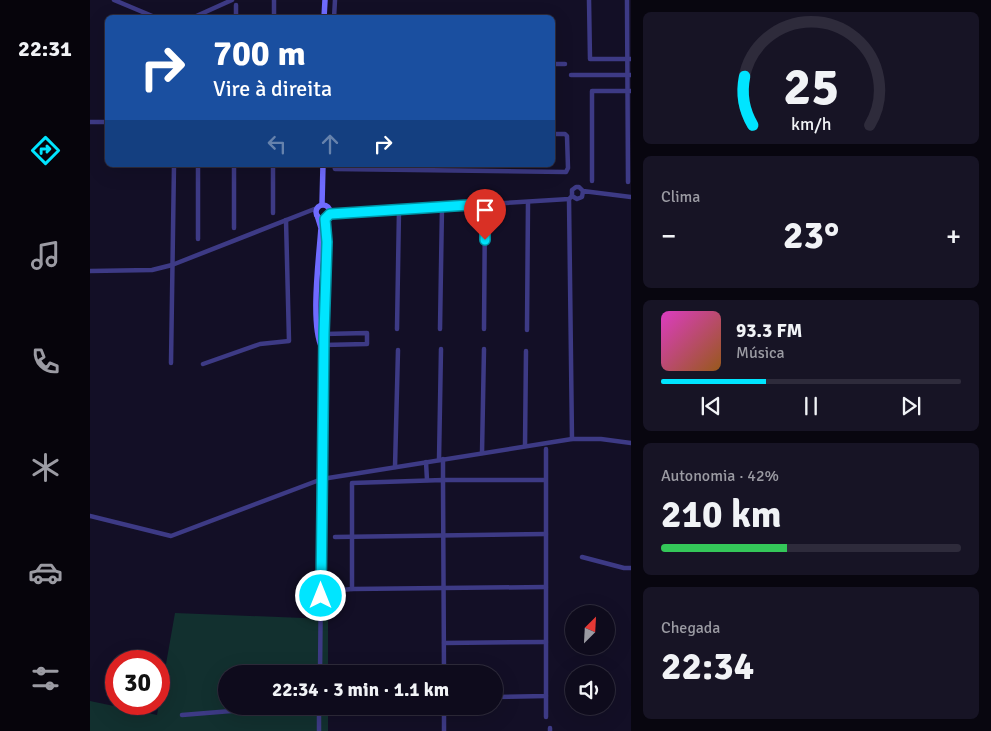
<!DOCTYPE html>
<html lang="pt">
<meta charset="utf-8">
<style>
:root{--surface:#0e0b1c;--page:#171425;--text:#f1f3f6;--muted:#9b9ba3;--line:#2e2b3b;--accent:#00e5ff}
body{margin:0;font-family:Signika,sans-serif;background:var(--page);color:var(--text);height:100vh;display:flex;flex-direction:column;font-size:19px;white-space:nowrap}
*{box-sizing:border-box;margin:0}
p{font-size:16px;color:var(--muted)}
.icon{flex:none;width:28px;height:28px;fill:none;stroke:currentColor;stroke-width:2;stroke-linecap:round;stroke-linejoin:round}
.map{position:relative;flex:1;overflow:hidden}
.drawer{display:flex;flex-direction:column;gap:12px;padding:12px;background:#08060f;width:360px}
.drawer>*{flex:none}
.guide{position:absolute;left:15px;top:15px;width:450px;height:152px;border-radius:8px;box-shadow:0 5px 20px #0002,0 0 0 1px var(--line);background:#1a4fa0;color:#fff;overflow:hidden}
.needle{width:32px;rotate:24deg}
.buttons{position:absolute;left:475px;top:605px;display:grid;gap:10px}
.buttons a{display:grid;place-items:center;width:50px;height:50px;border-radius:50%;background:var(--surface);box-shadow:0 5px 20px #0002,0 0 0 1px var(--line);font-size:25px}
.speed{position:absolute;left:15px;top:650px;display:flex;gap:10px;font-size:25px;font-weight:700;text-align:center}
.speed>*{display:grid;place-content:center;width:65px;height:65px;border-radius:50%;background:var(--surface);box-shadow:0 5px 20px #0002,0 0 0 1px var(--line);line-height:1}
.speed .limit{border:8px solid #d22;background:#fff;color:#111}
.pin{position:absolute;display:grid;place-items:center;width:42px;height:42px;color:#fff;margin:-51px -21px;border-radius:50% 50% 50% 0;rotate:-45deg;box-shadow:0 0 5px #0007}
.pin .icon{rotate:45deg}
.me{position:absolute;width:55px;margin:-28px;rotate:0deg;stroke-linejoin:round;filter:drop-shadow(0 0 4px #0008)}
.turn{display:flex;align-items:center;gap:18px;height:105px;padding:0 25px;font-size:22px}
.turn .icon{width:65px;height:65px;stroke-width:2.5}
.turn b{display:block;font-size:35px;line-height:42px}
.lanes{display:flex;align-items:center;height:48px;padding:0 25px;background:#0003;justify-content:center;gap:25px;direction:ltr}
.lanes .off{opacity:.35}
.big{font-size:38px;font-weight:700;line-height:1.1}
.drawer .card{flex:1;display:flex;flex-direction:column;justify-content:center;gap:8px;min-width:0;padding:0 18px;border-radius:8px;background:var(--page)}
.drawer .dial{align-items:center;gap:0}
.dial svg{height:130px;overflow:visible;fill:none;stroke:var(--line);stroke-width:7;stroke-linecap:round;text-anchor:middle}
.dial text{fill:var(--text);stroke:none}
.song{display:flex;align-items:center;gap:15px}
.cover{width:60px;height:60px;border-radius:8px;background:linear-gradient(135deg,hsl(310 70% 55%),hsl(30 70% 35%))}
.played{height:5px;border-radius:2px;background:linear-gradient(90deg,var(--accent) 35%,var(--line) 35%)}
.keys{display:flex;justify-content:space-around;direction:ltr}
.heat{display:flex;justify-content:space-between;align-items:center;font-size:28px;direction:ltr}
.charge{height:8px;border-radius:4px;background:linear-gradient(90deg,#34c759 42%,var(--line) 0)}
.trip{position:absolute;left:128px;top:665px;width:285px;height:50px;border-radius:25px;background:var(--surface);box-shadow:0 5px 20px #0002,0 0 0 1px var(--line);font-weight:700;line-height:50px;text-align:center}
main{display:flex;flex:1;min-height:0}
.menu{display:flex;flex-direction:column;width:90px;justify-content:space-around;align-items:center;background:#06040b;color:var(--muted)}
.menu .icon{width:35px;height:35px}
.menu .active{color:var(--accent)}
.menu b{font-size:22px;color:var(--text)}
.map>svg:first-child{display:block}
</style>
<main>
<nav class="menu">
<b>22:31</b>
<svg class="icon active" aria-label="directions" viewBox="0 0 24 24"><path d="M12 3l9 9-9 9-9-9zM9 14v-3h6M13 9l2 2-2 2"/></svg>
<svg class="icon" aria-label="music" viewBox="0 0 24 24"><path d="M9 18V5l10-2v13"/><circle cx="6" cy="18" r="3"/><circle cx="16" cy="16" r="3"/></svg>
<svg class="icon" aria-label="phone" viewBox="0 0 24 24"><path d="M5 4h4l2 5-3 2q2 4 5 5l2-3 5 2v4C11 20 4 13 5 4z"/></svg>
<svg class="icon" aria-label="climate" viewBox="0 0 24 24"><path d="M12 3v18M4 7l16 10M4 17L20 7"/></svg>
<svg class="icon" aria-label="car" viewBox="0 0 24 24"><path d="M5 17H2v-5l4-1 3-4h7l3 4 3 1v5h-3M9 17h6M6 11h13"/><circle cx="7" cy="17" r="2"/><circle cx="17" cy="17" r="2"/></svg>
<svg class="icon" aria-label="filters" viewBox="0 0 24 24"><path d="M4 7h16M4 17h16"/><circle cx="9" cy="7" r="2"/><circle cx="15" cy="17" r="2"/></svg>
</nav>
<div class="map">
<svg width="541" height="731" viewBox="0 0 541 731">
<rect width="100%" height="100%" fill="#130f26"/>
<polygon fill="#12302f" points="85,613 238,619 238,674 136,674 136,706 238,706 238,731 0,731 0,701 67,715"/>
<g fill="none" stroke-linecap="round" stroke-linejoin="round">
<g stroke="#3d3a85" stroke-width="4.5">
<polyline points="24,0 67,18"/>
<polyline points="184,0 184,18"/>
<polyline points="499,0 500,59 541,59"/>
<polyline points="537,0 538,182"/>
<polyline points="146,5 146,18"/>
<polyline points="102,18 142,0"/>
<polyline points="244,18 245,0"/>
<polyline points="462,64 475,64"/>
<polyline points="481,75 541,75"/>
<polyline points="0,122 18,122"/>
<polyline points="108,165 108,239"/>
<polyline points="244,165 245,169 476,172 478,168 477,136 475,134 462,134"/>
<polyline points="502,181 502,91 541,91"/>
<polyline points="493,191 492,197 487,199 482,196 482,190 486,187 489,187 493,191 541,197"/>
<polyline points="479,199 482,439"/>
<polyline points="183,213 183,165"/>
<polyline points="240,214 479,199 482,196"/>
<polyline points="144,228 144,165"/>
<polyline points="0,271 62,270 82,265 227,208"/>
<polyline points="307,329 309,210"/>
<polyline points="350,329 352,207"/>
<polyline points="394,329 395,204"/>
<polyline points="437,330 438,202"/>
<polyline points="233,345 277,344 277,333 234,334"/>
<polyline points="81,363 84,165"/>
<polyline points="113,364 170,344 199,341 196,220"/>
<polyline points="435,446 436,351"/>
<polyline points="392,453 394,349"/>
<polyline points="353,459 353,480 455,480"/>
<polyline points="349,460 351,349"/>
<polyline points="336,462 337,480"/>
<polyline points="305,467 308,350"/>
<polyline points="0,516 81,536 232,479 482,439 511,439 541,443"/>
<polyline points="245,537 456,534"/>
<polyline points="492,557 534,568 541,568"/>
<polyline points="262,589 262,483 353,480 354,674"/>
<polyline points="240,591 262,589 456,587"/>
<polyline points="354,643 456,642"/>
<polyline points="230,674 232,479"/>
<polyline points="456,696 456,717"/>
<polyline points="404,697 456,696 456,449"/>
<polyline points="354,706 354,731"/>
<polyline points="92,715 205,706"/>
<polyline points="460,728 460,731"/>
<polyline points="229,731 229,706"/>
</g>
<g stroke="#6f6bff" stroke-width="5.5">
<polyline points="234,18 235,0"/>
<polyline points="232,204 233,165"/>
<circle cx="233" cy="212" r="7"/>
<path d="M227,215L231,228C229,257 220,325 232,348"/>
<polyline points="232,479 234,334 237,243 235,219"/>
</g>
</g>
<g fill="none" stroke-linecap="round" stroke-linejoin="round">
<g stroke="#0095a6" stroke-width="12">
<polyline id="route" points="231,596 234,334 237,242 235,219 240,214 395,204 395,240"/>
</g>
<use href="#route" stroke="#00e5ff" stroke-width="9"/>
</g>
</svg>
<div class="buttons">
<a><svg class="needle" viewBox="-14 -14 28 28"><path d="M0-13l5 13h-10z" fill="#e53935"/><path d="M0 13l5-13h-10z" fill="#9b9ba3"/></svg></a>
<a><svg class="icon" aria-label="sound" viewBox="0 0 24 24"><path d="M4 9h4l5-4v14l-5-4H4zM17 9q2 3 0 6"/></svg></a>
</div>
<div class="speed"><div class="limit">30</div></div>
<div class="pin" style="left:395px;top:240px;background:#d93025"><svg class="icon" aria-label="arrive" viewBox="0 0 24 24"><path d="M6 21V4h12l-3 4 3 4H6"/></svg></div>
<svg class="me" style="left:231px;top:596px" viewBox="-20 -20 40 40"><circle r="17" fill="#00e5ff" stroke="#fff" stroke-width="3"/><path d="M0-11L8 9 0 5-8 9z" fill="#fff"/></svg>
<div class="trip">22:34 · 3 min · 1.1 km</div>
<div class="guide">
<div class="turn"><svg class="icon" aria-label="right" viewBox="0 0 24 24"><path d="M7 20v-9h11M14 6l5 5-5 5"/></svg><div><b>700 m</b>Vire à direita</div></div>
<div class="lanes"><svg class="icon off" aria-label="left" viewBox="0 0 24 24"><path d="M17 20v-9H6M10 6l-5 5 5 5"/></svg><svg class="icon off" aria-label="ahead" viewBox="0 0 24 24"><path d="M12 20V5M6 11l6-6 6 6"/></svg><svg class="icon" aria-label="right" viewBox="0 0 24 24"><path d="M7 20v-9h11M14 6l5 5-5 5"/></svg></div>
</div>
</div>
<section class="drawer">
<div class="card dial"><svg viewBox="0 0 100 80">
<path d="M14 69A42 42 0 1 1 86 69"/>
<path d="M14 69A42 42 0 0 1 9 39" stroke="#00e5ff"/>
<text x="50" y="56" font-size="32" font-weight="700">25</text>
<text x="50" y="72" font-size="11">km/h</text>
</svg></div>
<div class="card"><p>Clima</p>
<div class="heat"><a>−</a><b class="big">23°</b><a>+</a></div>
</div>
<div class="card">
<div class="song"><i class="cover"></i><div><b>93.3 FM</b><p>Música</p></div></div>
<div class="played"></div>
<div class="keys"><svg class="icon" aria-label="previous" viewBox="0 0 24 24"><path d="M18 5L8 12l10 7zM5 5v14"/></svg><svg class="icon" aria-label="pause" viewBox="0 0 24 24"><path d="M8 5v14M16 5v14"/></svg><svg class="icon" aria-label="next" viewBox="0 0 24 24"><path d="M6 5l10 7-10 7zM19 5v14"/></svg></div>
</div>
<div class="card"><p>Autonomia · 42%</p><b class="big">210 km</b><div class="charge"></div></div>
<div class="card"><p>Chegada</p><b class="big">22:34</b></div>
</section>
</main>
